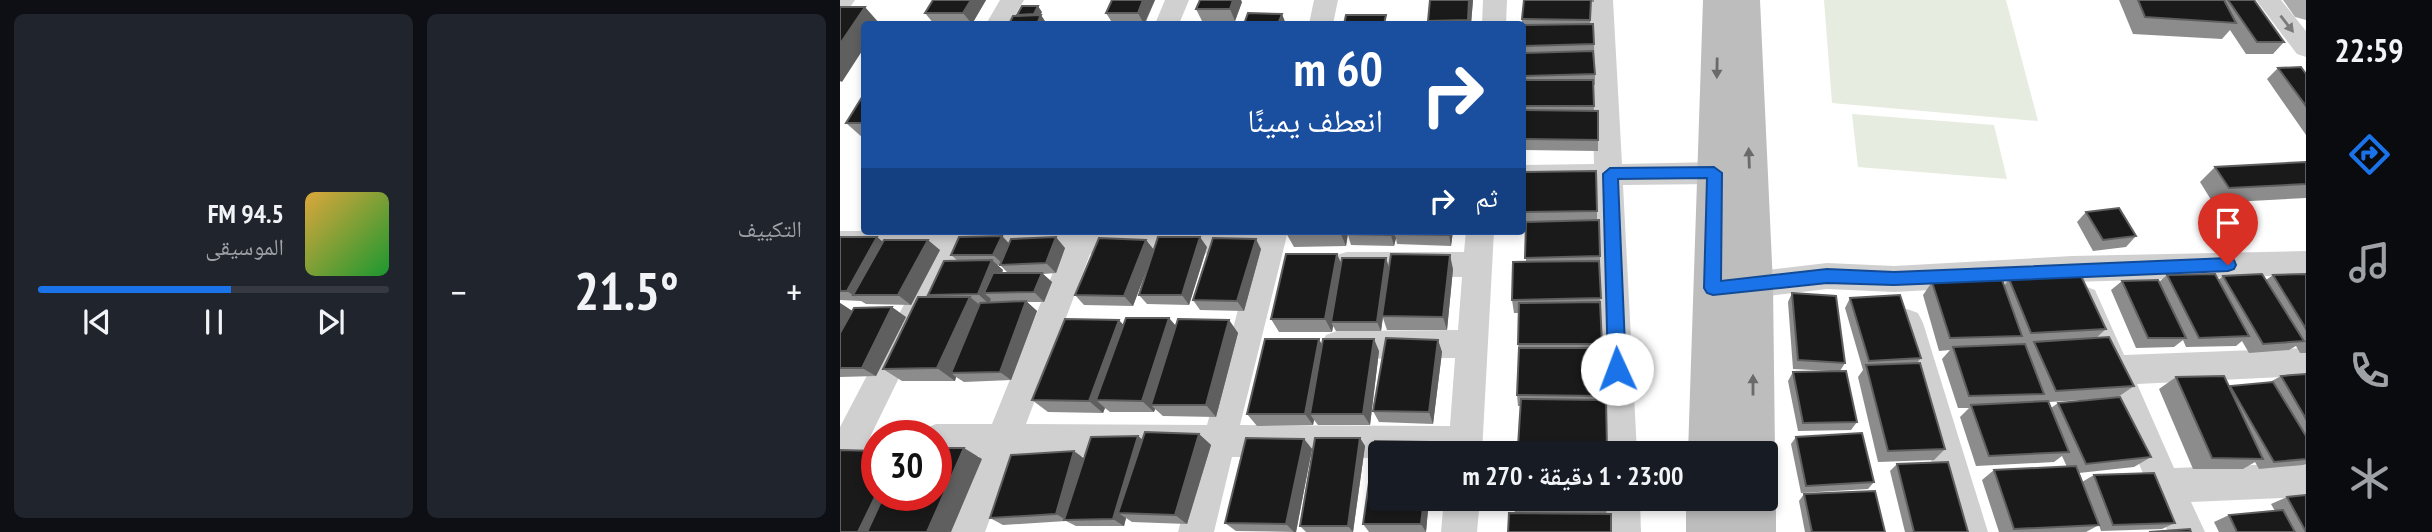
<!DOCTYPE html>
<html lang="ar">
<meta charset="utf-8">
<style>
:root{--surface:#171b24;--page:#20242c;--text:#f1f3f6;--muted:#9ea1a6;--line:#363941;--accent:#1a73e8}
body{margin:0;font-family:"PT Sans Narrow","Noto Naskh Arabic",sans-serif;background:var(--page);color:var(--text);direction:rtl;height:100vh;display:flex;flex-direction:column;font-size:26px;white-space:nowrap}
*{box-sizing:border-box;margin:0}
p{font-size:23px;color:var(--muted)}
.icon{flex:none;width:38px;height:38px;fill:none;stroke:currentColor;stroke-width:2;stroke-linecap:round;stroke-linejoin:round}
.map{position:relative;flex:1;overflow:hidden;direction:ltr}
.panel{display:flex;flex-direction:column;gap:14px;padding:14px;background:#0d0f14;width:840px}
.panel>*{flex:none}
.banner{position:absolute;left:21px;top:21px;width:665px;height:214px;border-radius:7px;box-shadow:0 4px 10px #0003;direction:rtl;background:#1a4fa0;color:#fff;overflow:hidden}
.speed{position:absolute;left:21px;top:420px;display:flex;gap:14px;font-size:35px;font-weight:700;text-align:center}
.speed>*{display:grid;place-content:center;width:91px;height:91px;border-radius:50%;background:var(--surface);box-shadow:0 4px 10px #0003;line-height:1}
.speed .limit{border:10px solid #d22;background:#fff;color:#111}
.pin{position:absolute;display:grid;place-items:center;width:60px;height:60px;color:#fff;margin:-72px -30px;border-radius:50% 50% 50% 0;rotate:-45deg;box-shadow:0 0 7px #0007}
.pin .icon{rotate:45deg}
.me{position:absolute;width:77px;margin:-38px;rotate:358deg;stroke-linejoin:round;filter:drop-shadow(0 0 5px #0008)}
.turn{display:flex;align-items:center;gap:24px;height:147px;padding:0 28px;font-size:32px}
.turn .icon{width:91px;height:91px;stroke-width:2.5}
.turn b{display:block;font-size:49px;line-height:60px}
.then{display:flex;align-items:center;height:66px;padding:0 28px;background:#0003;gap:14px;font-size:26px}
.big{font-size:52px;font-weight:800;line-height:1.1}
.panel .tile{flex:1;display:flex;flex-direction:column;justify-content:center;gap:10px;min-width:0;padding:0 24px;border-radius:10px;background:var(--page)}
.song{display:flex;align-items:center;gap:21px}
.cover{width:84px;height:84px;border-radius:10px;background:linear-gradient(135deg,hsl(40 70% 55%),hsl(130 70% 35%))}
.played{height:7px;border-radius:4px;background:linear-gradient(90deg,var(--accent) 55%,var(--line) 55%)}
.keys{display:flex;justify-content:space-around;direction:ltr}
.heat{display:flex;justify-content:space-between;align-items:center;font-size:38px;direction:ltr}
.panel .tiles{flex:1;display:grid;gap:14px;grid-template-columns:repeat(2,1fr)}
.trip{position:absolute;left:528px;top:441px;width:410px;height:70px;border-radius:7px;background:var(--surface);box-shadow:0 4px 10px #0003;font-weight:800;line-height:70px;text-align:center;direction:rtl}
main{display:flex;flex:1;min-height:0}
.dock{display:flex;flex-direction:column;width:126px;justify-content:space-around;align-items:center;background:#090b0e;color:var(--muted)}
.dock .icon{width:49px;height:49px}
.dock .current{color:var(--accent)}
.dock b{font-size:32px;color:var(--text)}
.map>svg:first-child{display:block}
</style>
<main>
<nav class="dock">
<b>22:59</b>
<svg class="icon current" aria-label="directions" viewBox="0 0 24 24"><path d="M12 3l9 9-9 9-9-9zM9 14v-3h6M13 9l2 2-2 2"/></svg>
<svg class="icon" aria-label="music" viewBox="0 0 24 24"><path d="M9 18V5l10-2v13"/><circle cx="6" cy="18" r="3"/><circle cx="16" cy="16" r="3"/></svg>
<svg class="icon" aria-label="phone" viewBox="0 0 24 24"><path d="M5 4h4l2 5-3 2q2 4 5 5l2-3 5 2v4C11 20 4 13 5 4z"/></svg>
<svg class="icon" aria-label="climate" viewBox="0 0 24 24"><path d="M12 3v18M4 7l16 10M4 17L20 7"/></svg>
</nav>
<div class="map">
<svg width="1466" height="532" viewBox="0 0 1466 532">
<rect width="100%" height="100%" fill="#fff"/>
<g fill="#e6ecdf">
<polygon points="984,0 1166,0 1198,121 992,103"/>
<polygon points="1012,114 1154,125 1167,179 1018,167"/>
</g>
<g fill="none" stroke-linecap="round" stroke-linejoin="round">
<g fill="#d0d0d0" fill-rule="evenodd">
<polygon points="0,0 15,0 8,10 0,12"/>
<polygon points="160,0 184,0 170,24 146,24"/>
<polygon points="325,0 349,0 339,24 315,24"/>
<polygon points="474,0 498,0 493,24 469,24"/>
<polygon points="643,0 667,0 666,24 642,24"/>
<polygon points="749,0 773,0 782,164 874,162 884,165 888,173 884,181 874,184 783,185 797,453 763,453 755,186 682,187 682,165 754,164"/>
<polygon points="1416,0 1441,0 1466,31 1466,57 1457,54"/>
<path d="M0,231H448L400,425L610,426L615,358L497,359L486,355L481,345L486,335L497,331L618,330L622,277L507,276L496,273L492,264L496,255L507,252H624L626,231H654L642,453H541V458L392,457L374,532H338L358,457L173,456L145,532H109L139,456H96V436H81L84,429L96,424H152L220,255H119L12,474L0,479V427L90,255H0ZM250,254H413L367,425L186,424Z"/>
<polygon points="1466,251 1466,275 1232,282 1054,292 987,289 894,300 883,296 879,287 883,278 894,274 987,263 1054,266 1232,256"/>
<polygon points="1244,286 1255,290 1284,355 1466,348 1466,376 1297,384 1334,468 1466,463 1466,497 1351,502 1365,532 1328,532 1229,299 1233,290"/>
<polygon points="1067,309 1078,313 1083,323 1148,532 1112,532 1051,323 1056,313"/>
<polygon points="604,499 640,499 637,532 601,532"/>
<polygon points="764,499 800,499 801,532 765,532"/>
</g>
<g fill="#bdbdbd" fill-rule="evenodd">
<polygon points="863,0 920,0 933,285 935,453 926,469 926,453 848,453"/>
<polygon points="926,482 929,483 936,499 936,532 846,532 846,499 926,499"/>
</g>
<polygon fill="#ababab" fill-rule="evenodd" points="1443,0 1466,0 1466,20 1455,17"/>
</g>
<g fill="#8c8c8c" fill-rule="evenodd">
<polygon points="93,0 146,0 132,24 94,24 85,13"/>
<polygon points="315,0 305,24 273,24 266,13"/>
<polygon points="633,0 631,24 589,24 588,21"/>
<polygon points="684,0 754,0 754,2 751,2 750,24 754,44 755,74 755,85 753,85 754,111 758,140 758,151 682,150 682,19"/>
<polygon points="1279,0 1414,0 1444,42 1433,54 1406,54 1390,30 1382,39 1293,34"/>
<polygon points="402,2 395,21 362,21 356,9"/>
<polygon points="1438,68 1466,74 1466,135 1427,79"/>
<polygon points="24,94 24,138 23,138 6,123"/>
<polygon points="1466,162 1466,198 1373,203 1360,182 1375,167"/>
<polygon points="682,172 757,211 757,221 760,256 760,266 759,266 762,344 761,400 767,448 766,453 680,453 678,446 681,406 678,406 677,395 679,353 678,344 678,313 674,313 672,300 686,262 686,227 682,227"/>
<polygon points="1246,212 1296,236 1286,247 1253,251 1237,222"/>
<polygon points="447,231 613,231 611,246 557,244 556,238 554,246 511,245 508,235 506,246 454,247 446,233"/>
<path d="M162,236L169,243L225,248L216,273L203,274L212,282L204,302H187L197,311L171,380L124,382L116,377L115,381H62L43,369L90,297L88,295L118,261L111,255ZM157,265H160L168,273H162L163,270Z"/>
<polygon points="0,237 37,237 43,242 100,250 71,305 26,304 21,301 0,300"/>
<polygon points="306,240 314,250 293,306 244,305 235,295"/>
<polygon points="367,247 349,305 307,304 299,295"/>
<polygon points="421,249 404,311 360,310 353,300"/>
<polygon points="497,254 501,263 546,258 549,268 613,269 607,330 547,330 543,318 541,331 496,331 493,326 492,332 439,332 431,319"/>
<polygon points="1466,274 1466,353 1460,353 1456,346 1449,350 1409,353 1402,341 1396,346 1346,347 1343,340 1334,347 1296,348 1271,290 1282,281 1319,282 1327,275 1378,280 1383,276 1426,280 1433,275"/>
<path d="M1169,279L1266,329L1256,338L1294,386L1278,397L1311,457L1294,467L1239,473L1242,482L1254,475L1335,523L1322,529L1261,531L1259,525L1246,532H1159L1142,480L1154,470L1227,467L1222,456L1214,462L1136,466L1120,417L1129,408H1118L1102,359L1110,350L1099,351L1083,295L1092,282L1164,286ZM1259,399L1218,403L1211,408L1209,402Z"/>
<polygon points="952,293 1005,363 1000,371 1017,422 1011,430 958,431 948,381 953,372 992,371 953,369 948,302"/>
<polygon points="1010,298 1081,358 1076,364 1105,449 1094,460 1038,462 1018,377 1023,370 1005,308"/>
<polygon points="0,303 12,311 66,317 36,376 0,377"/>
<polygon points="329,318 336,326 389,320 398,333 376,417 323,416 315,409 314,412 270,412 265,408 263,413 208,412 192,400 283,324"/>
<polygon points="598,340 602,352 593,424 539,422 533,411"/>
<polygon points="482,344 539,351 530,425 478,425 474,420 473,425 417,426 407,414"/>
<polygon points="1466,374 1466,464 1463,465 1419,469 1415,462 1403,469 1353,469 1319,389 1336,377 1389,387 1430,382 1441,376"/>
<polygon points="359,434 371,445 347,524 292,522 286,518 284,526 236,526 226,521 163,525 150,518 244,459 298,436 303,440"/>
<polygon points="956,437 1034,482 1028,489 961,493 951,444"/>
<polygon points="520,438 525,446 513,532 466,532 460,526"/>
<polygon points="464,439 472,449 456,532 396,531 385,523"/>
<polygon points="535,441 590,442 594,453 541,453 541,499 589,499 586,532 529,532 523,524"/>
<polygon points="1057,464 1128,532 1065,532 1050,471"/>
<polygon points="964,494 1045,532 965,532 959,501"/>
<polygon points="1447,497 1466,532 1379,532 1374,522 1389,515 1435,511 1431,504"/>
<polygon points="674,508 767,509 766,514 675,513"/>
</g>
<g fill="#5f5f5f">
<polygon points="131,0 146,0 132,24 123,13"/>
<polygon points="303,0 315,0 304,24 298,13"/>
<polygon points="393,0 401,0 402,2 395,21 390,9"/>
<polygon points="629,0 633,0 631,24 628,24 628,20"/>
<polygon points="198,6 202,12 198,21 194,14"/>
<polygon points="25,7 40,24 24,24 24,48 2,82 0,81 0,44"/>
<polygon points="442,14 446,24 438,24"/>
<polygon points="201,15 207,24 197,24"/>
<polygon points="500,231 508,231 506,246 500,232"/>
<polygon points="552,231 557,231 554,234 556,238 554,246 551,235"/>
<polygon points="609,231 613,231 611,246 609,235"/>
<polygon points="162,236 172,247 164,265 153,255"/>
<polygon points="37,237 50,248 13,295 21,301 7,291"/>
<polygon points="216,237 225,248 216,273 206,263"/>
<polygon points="360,237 367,247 349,305 342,295"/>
<polygon points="416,239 421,249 404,311 397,301"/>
<polygon points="88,240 100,250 71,305 58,295"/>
<polygon points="306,240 314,250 293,306 284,296"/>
<polygon points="497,254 503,268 491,322 493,326 492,332 485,319"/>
<polygon points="610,255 613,269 607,330 603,317"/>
<polygon points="546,258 549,268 541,331 537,322"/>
<polygon points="152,260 163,270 154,293 144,293 151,299 149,304 138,294"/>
<polygon points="202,273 212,282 204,302 194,292"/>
<polygon points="130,297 146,310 111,373 116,377 115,381 97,368"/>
<polygon points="186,301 197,311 171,380 160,372"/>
<polygon points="0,303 14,312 0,339"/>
<polygon points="52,307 66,317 36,376 22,368"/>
<polygon points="329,318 340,331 311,405 315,409 314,412 302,401"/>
<polygon points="279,320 291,333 256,400 265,408 263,413 249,401"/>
<polygon points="389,320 398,333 376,417 366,405"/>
<polygon points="479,339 486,352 470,414 474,420 473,425 465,414"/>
<polygon points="534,339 539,351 530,425 523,414"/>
<polygon points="598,340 602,352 593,424 589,412"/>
<polygon points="359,434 371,445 347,524 335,515"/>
<polygon points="298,436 307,444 278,513 286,518 284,526 273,519"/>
<polygon points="520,438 525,446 513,532 508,526"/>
<polygon points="464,439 472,449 456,532 454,532 446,524"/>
<polygon points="590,442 594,453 588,453"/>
<polygon points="124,448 142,459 111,532 87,532"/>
<polygon points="234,451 245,459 228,521 216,514"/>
<polygon points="37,493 37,495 62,495 44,532 18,532"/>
<polygon points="584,499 589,499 586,532 581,524"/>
</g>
<g fill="#1a1a1a" stroke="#5f5f5f" stroke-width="2">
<polygon points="93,0 131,0 123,13 85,13"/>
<polygon points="272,0 303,0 298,13 266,13"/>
<polygon points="360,0 393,0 390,9 356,9"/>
<polygon points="590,0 629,0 628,20 588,21"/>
<polygon points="684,0 751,0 750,20 682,19"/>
<polygon points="1298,0 1384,0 1396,23 1305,17"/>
<polygon points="1388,0 1414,0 1444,42 1417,42"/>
<polygon points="182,6 198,6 194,14 177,15"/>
<polygon points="0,7 25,7 0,44"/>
<polygon points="408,13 442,14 438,24 404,24"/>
<polygon points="201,15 197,24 169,24 173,16"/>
<polygon points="506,15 546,15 544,24 504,24"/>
<polygon points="753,24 754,44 682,46 682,25"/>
<polygon points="753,51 755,74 682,76 682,53"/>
<polygon points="1461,67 1466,74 1466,106 1438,68"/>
<polygon points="682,80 753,80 754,106 682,106"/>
<polygon points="24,94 24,123 6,123"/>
<polygon points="682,110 758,111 758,140 682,139"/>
<polygon points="1466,162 1466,184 1389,188 1375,167"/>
<polygon points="756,171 757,211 682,212 682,172"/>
<polygon points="1279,208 1296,236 1263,240 1246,212"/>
<polygon points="759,220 760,256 685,258 686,222"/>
<polygon points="447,231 500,231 446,233"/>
<polygon points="508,231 552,231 551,235 507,234"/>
<polygon points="555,231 609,231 609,235 554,234"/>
<polygon points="162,236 153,255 111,255 119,237"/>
<polygon points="0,237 37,237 7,291 0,291"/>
<polygon points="216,237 206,263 160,265 171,239"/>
<polygon points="318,237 360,237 342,295 299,295"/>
<polygon points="259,238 306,240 284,296 235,295"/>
<polygon points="373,238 416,239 397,301 353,300"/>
<polygon points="44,240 88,240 58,295 13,295"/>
<polygon points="446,254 497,254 485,319 431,319"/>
<polygon points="551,254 610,255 603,317 542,316"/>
<polygon points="502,258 546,258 537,322 491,322"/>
<polygon points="152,260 138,294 88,295 104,261"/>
<polygon points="759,261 761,298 672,300 673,262"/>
<polygon points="153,273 202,273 194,292 144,293"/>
<polygon points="1375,274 1409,336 1359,338 1327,275"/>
<polygon points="1422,274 1464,341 1423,344 1383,276"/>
<polygon points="1466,274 1466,329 1433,275"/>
<polygon points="1241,276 1266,329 1191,333 1169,279"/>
<polygon points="1162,280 1182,336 1110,338 1092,282"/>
<polygon points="1318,280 1346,338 1308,338 1282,281"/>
<polygon points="952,293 996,296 1005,363 958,360"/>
<polygon points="1060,295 1081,358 1029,361 1010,298"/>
<polygon points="78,297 130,297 97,368 43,369"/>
<polygon points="186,301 160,372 111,373 140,303"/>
<polygon points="760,302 762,344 678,344 679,303"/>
<polygon points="52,307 22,368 0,368 0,333 14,308"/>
<polygon points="286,318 329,318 302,401 256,400"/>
<polygon points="225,319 279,320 249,401 192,400"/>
<polygon points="338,319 389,320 366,405 311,405"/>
<polygon points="1269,337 1294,386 1216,391 1194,342"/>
<polygon points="546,338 598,340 589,412 533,411"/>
<polygon points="425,339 479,339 465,414 407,414"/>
<polygon points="483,339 534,339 523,414 470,414"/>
<polygon points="1185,344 1204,394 1129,396 1113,347"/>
<polygon points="679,348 761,348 762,396 677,395"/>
<polygon points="1080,363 1105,449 1048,451 1026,365"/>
<polygon points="1006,371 1017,422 963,423 953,372"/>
<polygon points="1466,374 1466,419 1441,376"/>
<polygon points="1384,376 1423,459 1372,458 1336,377"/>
<polygon points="1433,382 1466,436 1466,459 1434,462 1390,386"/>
<polygon points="1280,397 1311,457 1246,464 1218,403"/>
<polygon points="681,399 766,400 767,448 678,446"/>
<polygon points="1208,401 1229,452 1149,456 1131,405"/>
<polygon points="305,432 359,434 335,515 278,513"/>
<polygon points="1022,433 1034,482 966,486 956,437"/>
<polygon points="298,436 273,519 224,520 251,437"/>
<polygon points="406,438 464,439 446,524 385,523"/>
<polygon points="475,438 520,438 508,526 460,526"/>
<polygon points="535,441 590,442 588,453 541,453 541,499 584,499 581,524 523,524"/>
<polygon points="96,448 124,448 87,532 27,532 44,495 96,495"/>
<polygon points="0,450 37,451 37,493 18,532 0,532"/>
<polygon points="234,451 216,514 150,518 171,455"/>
<polygon points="1108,462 1128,532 1074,532 1057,464"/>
<polygon points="1236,466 1259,525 1174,529 1154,470"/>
<polygon points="1314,473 1335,523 1273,525 1254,475"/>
<polygon points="1035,491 1045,532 972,532 964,494"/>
<polygon points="1466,495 1466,532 1447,497"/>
<polygon points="675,499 767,499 767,509 674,508"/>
<polygon points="1443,510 1455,532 1397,532 1389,515"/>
<polygon points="669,513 771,514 771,532 668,532"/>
<polygon points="1350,529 1351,532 1309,532"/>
</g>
<defs><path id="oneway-solid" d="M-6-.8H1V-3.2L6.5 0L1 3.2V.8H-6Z" transform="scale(1.75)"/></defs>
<use fill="#7a7a7a" href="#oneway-solid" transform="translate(1447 24) rotate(52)"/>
<g fill="#6a6a6a">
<use href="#oneway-solid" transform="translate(877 68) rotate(91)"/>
<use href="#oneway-solid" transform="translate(909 158) rotate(-92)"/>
<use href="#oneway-solid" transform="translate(913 385) rotate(-90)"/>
</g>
<polygon fill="#1a73e8" stroke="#114b97" stroke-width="2" points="874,167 882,173 881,281 987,269 1054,272 1388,258 1394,260 1396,265 1394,269 1388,271 1054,285 987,283 873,295 867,293 864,288 867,178 778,179 786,369 783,375 777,377 771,375 768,369 763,174 770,168"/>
</svg>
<div class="speed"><div class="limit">30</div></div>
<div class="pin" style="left:1388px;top:265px;background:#d93025"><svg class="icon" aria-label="arrive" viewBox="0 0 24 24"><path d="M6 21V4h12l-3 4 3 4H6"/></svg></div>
<svg class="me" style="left:777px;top:369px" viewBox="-20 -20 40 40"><circle r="19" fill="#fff"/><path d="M0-13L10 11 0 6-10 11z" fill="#1a73e8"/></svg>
<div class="trip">23:00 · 1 دقيقة · 270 m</div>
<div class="banner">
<div class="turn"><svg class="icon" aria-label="right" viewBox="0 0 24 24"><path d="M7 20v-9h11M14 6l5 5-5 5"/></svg><div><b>60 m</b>انعطف يمينًا</div></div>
<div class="then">ثم<svg class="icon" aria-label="right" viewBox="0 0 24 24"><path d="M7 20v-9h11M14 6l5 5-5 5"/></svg></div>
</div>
</div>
<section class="panel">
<div class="tiles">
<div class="tile"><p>التكييف</p>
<div class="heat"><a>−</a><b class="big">21.5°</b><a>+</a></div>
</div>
<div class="tile">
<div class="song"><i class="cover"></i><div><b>94.5 FM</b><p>الموسيقى</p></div></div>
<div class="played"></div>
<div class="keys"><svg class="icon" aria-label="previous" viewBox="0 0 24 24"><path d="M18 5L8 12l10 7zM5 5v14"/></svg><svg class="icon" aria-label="pause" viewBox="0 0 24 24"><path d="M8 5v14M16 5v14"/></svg><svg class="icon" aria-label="next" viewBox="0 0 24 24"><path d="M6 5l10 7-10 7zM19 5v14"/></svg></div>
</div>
</div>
</section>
</main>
